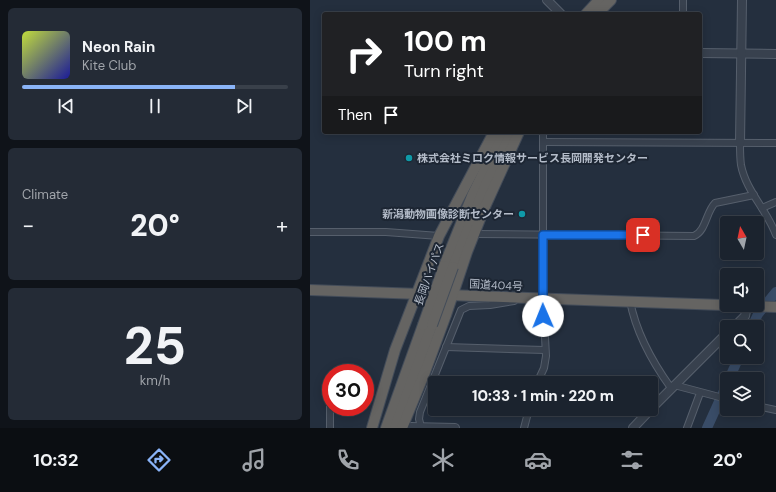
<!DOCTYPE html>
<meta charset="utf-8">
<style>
:root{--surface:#1b232e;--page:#242b36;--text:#f1f3f6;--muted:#a0a4aa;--line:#39404a;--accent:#8ab4f8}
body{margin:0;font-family:"DM Sans","Noto Sans JP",sans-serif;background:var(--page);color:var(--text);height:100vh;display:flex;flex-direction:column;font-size:15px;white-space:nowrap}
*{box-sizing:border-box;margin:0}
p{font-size:13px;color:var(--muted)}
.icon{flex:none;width:22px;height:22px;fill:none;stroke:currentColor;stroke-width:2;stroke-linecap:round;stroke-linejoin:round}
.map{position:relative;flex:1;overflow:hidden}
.details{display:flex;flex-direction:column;gap:8px;padding:8px;background:#0f1319;width:310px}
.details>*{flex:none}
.guide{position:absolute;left:12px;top:12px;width:380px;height:122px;border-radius:4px;box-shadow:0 2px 10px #0003,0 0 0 1px var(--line);background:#202124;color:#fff;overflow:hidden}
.needle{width:26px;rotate:351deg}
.controls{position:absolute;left:410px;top:216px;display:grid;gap:8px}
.controls a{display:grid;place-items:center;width:44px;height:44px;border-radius:4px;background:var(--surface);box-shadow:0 2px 10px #0003,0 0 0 1px var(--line);font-size:20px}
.speed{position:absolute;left:12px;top:364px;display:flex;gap:8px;font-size:20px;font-weight:700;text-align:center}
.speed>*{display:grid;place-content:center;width:52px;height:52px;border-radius:50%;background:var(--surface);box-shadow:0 2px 10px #0003,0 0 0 1px var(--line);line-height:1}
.speed .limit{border:6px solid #d22;background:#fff;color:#111}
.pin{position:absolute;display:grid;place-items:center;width:34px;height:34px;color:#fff;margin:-17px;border-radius:8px;box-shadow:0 2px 6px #0006}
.me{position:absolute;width:44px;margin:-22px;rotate:359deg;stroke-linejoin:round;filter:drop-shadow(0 0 3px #0008)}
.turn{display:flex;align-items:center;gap:14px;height:84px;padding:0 16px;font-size:18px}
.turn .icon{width:52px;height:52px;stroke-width:2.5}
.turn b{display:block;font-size:28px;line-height:34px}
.then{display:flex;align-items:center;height:38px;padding:0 16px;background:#0003;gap:8px;font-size:15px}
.big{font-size:30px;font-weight:800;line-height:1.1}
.details .card{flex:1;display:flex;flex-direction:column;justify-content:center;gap:6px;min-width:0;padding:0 14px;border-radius:6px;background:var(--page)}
.details .dial{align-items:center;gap:0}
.dial b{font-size:52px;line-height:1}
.song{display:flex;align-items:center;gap:12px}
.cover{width:48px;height:48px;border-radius:6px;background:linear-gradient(135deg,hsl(70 70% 55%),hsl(240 70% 35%))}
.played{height:4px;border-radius:2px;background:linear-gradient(90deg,var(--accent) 80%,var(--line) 80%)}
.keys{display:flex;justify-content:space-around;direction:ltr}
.heat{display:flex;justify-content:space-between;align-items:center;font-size:22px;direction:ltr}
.trip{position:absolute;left:118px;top:376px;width:230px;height:40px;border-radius:4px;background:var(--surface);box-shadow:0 2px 10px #0003,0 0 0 1px var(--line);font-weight:800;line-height:40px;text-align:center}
.tab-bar{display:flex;height:64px;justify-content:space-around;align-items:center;background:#0b0e12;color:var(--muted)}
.tab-bar .icon{width:28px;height:28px}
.tab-bar .on{color:var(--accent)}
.tab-bar b{font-size:18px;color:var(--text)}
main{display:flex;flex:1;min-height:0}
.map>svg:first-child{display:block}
</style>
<main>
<section class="details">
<div class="card">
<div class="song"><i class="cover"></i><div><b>Neon Rain</b><p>Kite Club</p></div></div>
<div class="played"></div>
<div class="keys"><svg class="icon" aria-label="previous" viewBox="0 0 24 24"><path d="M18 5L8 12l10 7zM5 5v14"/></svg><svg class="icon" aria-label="pause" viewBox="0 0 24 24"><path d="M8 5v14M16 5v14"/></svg><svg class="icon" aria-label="next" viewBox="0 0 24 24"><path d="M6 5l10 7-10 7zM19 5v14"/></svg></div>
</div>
<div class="card"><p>Climate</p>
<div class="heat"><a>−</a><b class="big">20°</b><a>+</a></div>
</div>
<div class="card dial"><b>25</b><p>km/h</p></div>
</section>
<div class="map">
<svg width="466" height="428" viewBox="0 0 466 428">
<rect width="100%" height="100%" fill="#242f3e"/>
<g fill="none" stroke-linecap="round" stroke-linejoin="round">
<g stroke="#394c67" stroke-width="10">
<polyline points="442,327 448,314 466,292"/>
<polyline points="419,379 429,357"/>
<polyline points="397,428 417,384"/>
</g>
<g stroke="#565f6c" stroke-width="8">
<g id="minor">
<polyline points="373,0 373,14"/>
<polyline points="234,142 466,143"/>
<path d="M430,143C430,150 430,158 431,165C436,191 457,210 466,235"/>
<polyline points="452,208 466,202"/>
<polyline points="0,232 76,232 129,236"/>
<path d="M164,234L384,236C396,231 396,212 405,203L444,195"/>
<path d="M320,301C326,332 343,363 361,388"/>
<polyline points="136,347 235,350"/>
<polyline points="227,383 234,368 236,356 233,298 233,132"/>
<polyline points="364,385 417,399"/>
<polyline points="20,400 20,428"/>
<polyline points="447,406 466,410"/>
<polyline points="111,427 109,419 110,412 151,310 159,306 180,305 204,301"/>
<polyline points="214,428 219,409"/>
<polyline points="377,428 390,393"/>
</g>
</g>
<g stroke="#565f6c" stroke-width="10">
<g id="tertiary">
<polyline points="237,0 251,14"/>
<polyline points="390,53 466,54"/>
<polyline points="430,143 432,0"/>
<polyline points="424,327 435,316 437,306"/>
<polyline points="341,409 417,333"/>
<polyline points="101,427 145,428"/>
<polyline points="323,428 341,409"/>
</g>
</g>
<g stroke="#434c59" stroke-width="12">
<g id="trunk">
<polyline points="276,14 289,0"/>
<polyline points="287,14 301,0"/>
<polyline points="134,266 162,196 193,132"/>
<polyline points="143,267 177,182 202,132"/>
<polyline points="0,290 466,307"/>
<polyline points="62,428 85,350 129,236 184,132"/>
<polyline points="76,428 113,325"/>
<polyline points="85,428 122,325"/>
<polyline points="92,428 115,372 136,315 157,252 174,209 209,132"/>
</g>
</g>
<use href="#minor" stroke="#38414e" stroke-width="6"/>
<use href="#tertiary" stroke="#38414e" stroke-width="8"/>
<use href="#trunk" stroke="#656462" stroke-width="10"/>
<g stroke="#434c59" stroke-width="12" stroke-linecap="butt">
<g id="trunk-bridge">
<polyline points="113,325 134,266"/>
<polyline points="122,325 143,267"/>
</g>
</g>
<use href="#trunk-bridge" stroke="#656462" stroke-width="10"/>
</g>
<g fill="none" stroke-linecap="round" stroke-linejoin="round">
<g stroke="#114b97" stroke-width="10">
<polyline id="route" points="233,316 233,235 333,235"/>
</g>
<use href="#route" stroke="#1a73e8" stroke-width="7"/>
</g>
<g fill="#0f9aa8" stroke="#1d2633" stroke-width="1.5">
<circle cx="99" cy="158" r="4"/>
<circle cx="212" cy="214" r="4"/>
</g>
<g text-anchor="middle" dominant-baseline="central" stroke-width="4" stroke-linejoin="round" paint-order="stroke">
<g font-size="11" font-weight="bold" fill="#b4bcc9" stroke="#1d2633" text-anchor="start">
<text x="107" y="158">株式会社ミロク情報サービス長岡開発センター</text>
<text x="204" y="214" text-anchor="end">新潟動物画像診断センター</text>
</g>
<g font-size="11" fill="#b4bcc9" stroke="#1d2633">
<text transform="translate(119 274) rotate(-70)">長岡バイパス</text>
<text transform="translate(186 285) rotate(3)">国道404号</text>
</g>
</g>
</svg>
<div class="controls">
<a><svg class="needle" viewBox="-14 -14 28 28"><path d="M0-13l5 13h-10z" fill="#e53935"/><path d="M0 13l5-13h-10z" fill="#a0a4aa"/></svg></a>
<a><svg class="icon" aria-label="sound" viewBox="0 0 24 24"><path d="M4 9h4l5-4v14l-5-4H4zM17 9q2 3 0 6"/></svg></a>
<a><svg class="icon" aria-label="search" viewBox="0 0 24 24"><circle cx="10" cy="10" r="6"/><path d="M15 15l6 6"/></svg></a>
<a><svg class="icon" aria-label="layers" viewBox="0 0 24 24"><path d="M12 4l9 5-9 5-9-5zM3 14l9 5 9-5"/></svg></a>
</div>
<div class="speed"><div class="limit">30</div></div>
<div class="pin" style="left:333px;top:235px;background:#d93025"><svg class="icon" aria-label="arrive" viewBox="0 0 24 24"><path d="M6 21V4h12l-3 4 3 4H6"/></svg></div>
<svg class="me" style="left:233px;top:316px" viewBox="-20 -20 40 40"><circle r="19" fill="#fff"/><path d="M0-13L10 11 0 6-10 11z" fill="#1a73e8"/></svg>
<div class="trip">10:33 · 1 min · 220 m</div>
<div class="guide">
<div class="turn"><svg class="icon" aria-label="right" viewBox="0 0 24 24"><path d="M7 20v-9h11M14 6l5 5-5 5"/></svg><div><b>100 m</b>Turn right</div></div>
<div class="then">Then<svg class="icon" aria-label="arrive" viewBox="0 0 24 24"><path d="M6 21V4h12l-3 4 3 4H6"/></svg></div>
</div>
</div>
</main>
<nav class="tab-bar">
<b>10:32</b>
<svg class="icon on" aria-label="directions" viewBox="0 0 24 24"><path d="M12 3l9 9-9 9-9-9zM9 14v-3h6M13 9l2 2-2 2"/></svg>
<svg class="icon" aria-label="music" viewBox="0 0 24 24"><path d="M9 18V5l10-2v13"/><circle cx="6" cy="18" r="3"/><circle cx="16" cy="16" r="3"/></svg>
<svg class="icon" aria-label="phone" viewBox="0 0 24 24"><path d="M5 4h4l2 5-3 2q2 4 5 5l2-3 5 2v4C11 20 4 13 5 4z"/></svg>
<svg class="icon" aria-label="climate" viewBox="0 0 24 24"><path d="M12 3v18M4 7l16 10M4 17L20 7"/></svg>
<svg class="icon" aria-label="car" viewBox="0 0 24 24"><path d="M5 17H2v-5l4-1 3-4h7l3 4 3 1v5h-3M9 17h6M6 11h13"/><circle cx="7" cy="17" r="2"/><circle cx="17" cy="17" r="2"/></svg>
<svg class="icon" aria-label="filters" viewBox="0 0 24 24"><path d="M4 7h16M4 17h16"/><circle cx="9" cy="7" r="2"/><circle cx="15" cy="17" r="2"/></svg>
<b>20°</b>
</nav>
